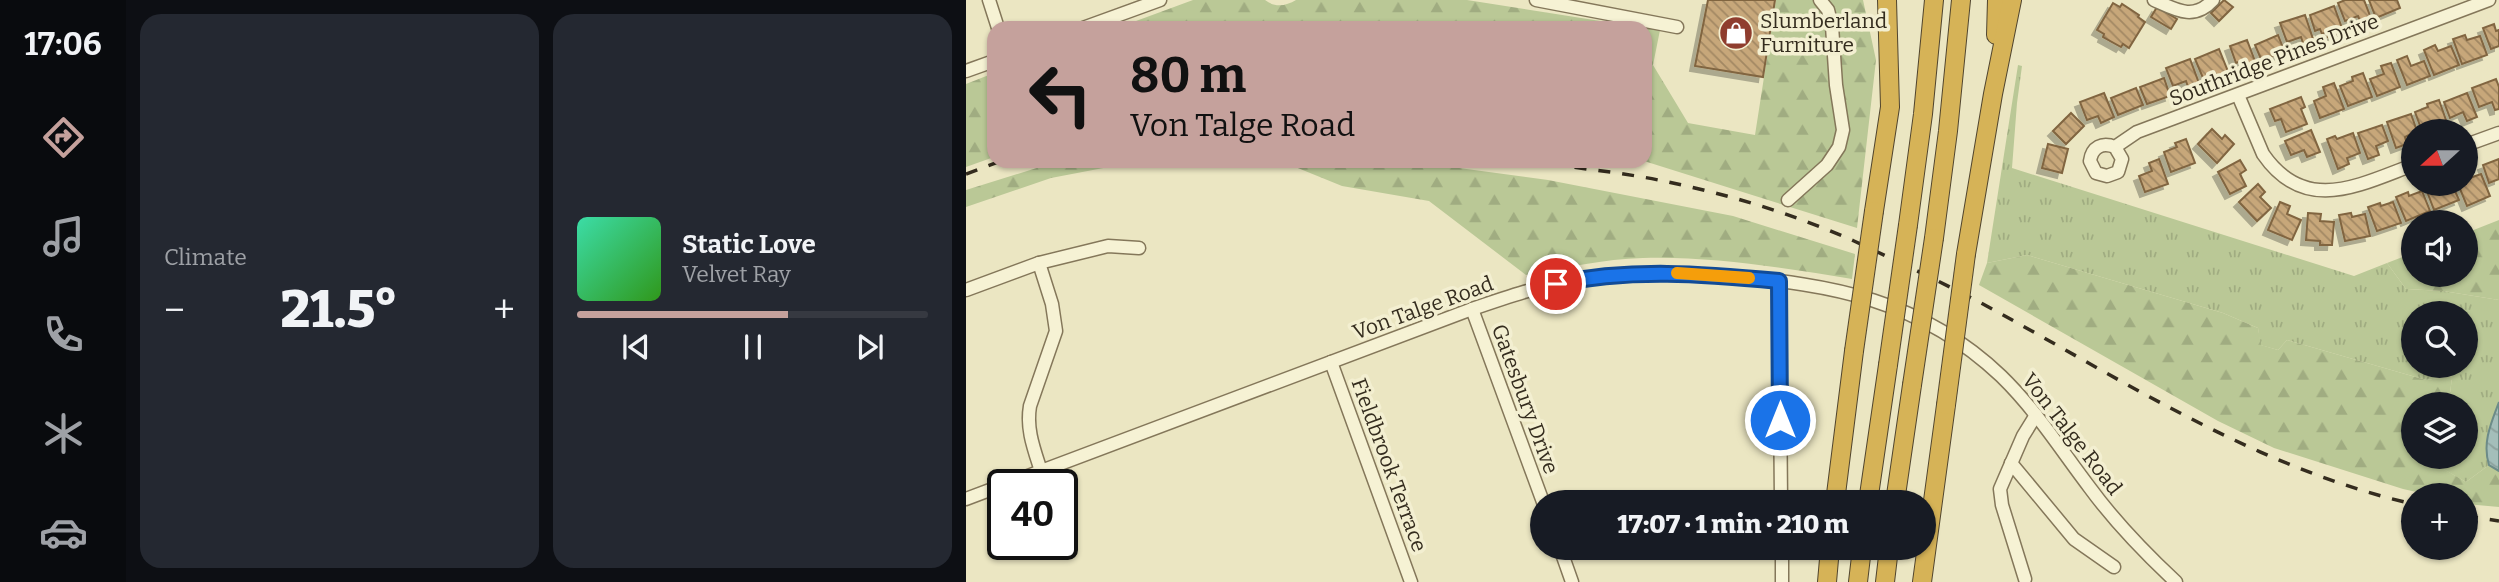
<!DOCTYPE html>
<meta charset="utf-8">
<style>
:root{--surface:#171b24;--page:#242831;--text:#f1f3f6;--muted:#9ea1a6;--line:#363941;--accent:#c5a19c}
body{margin:0;font-family:Bitter,serif;background:var(--page);color:var(--text);height:100vh;display:flex;flex-direction:column;font-size:26px;white-space:nowrap}
*{box-sizing:border-box;margin:0}
p{font-size:23px;color:var(--muted)}
.icon{flex:none;width:38px;height:38px;fill:none;stroke:currentColor;stroke-width:2;stroke-linecap:round;stroke-linejoin:round}
.map{position:relative;flex:1;overflow:hidden}
.sheet{display:flex;flex-direction:column;gap:14px;padding:14px;background:#0d0f14;width:840px}
.sheet>*{flex:none}
.banner{position:absolute;left:21px;top:21px;width:665px;height:147px;border-radius:21px;box-shadow:0 2px 5px #0004;background:#c5a19c;color:#111;overflow:hidden}
.needle{width:46px;rotate:249deg}
.buttons{position:absolute;left:1435px;top:119px;display:grid;gap:14px}
.buttons a{display:grid;place-items:center;width:77px;height:77px;border-radius:50%;background:var(--surface);box-shadow:0 2px 5px #0004;font-size:35px}
.speed{position:absolute;left:21px;top:469px;display:flex;gap:14px;font-size:35px;font-weight:700;text-align:center}
.speed>*{display:grid;place-content:center;width:91px;height:91px;border-radius:50%;background:var(--surface);box-shadow:0 2px 5px #0004;line-height:1}
.speed .limit{border:4px solid #111;border-radius:10px;background:#fff;color:#111}
.pin{position:absolute;display:grid;place-items:center;width:60px;height:60px;color:#fff;margin:-30px;border:4px solid #fff;border-radius:50%;box-shadow:0 2px 7px #0007}
.me{position:absolute;width:77px;margin:-38px;rotate:0deg;stroke-linejoin:round;filter:drop-shadow(0 0 5px #0008)}
.turn{display:flex;align-items:center;gap:24px;height:147px;padding:0 28px;font-size:32px}
.turn .icon{width:91px;height:91px;stroke-width:2.5}
.turn b{display:block;font-size:49px;line-height:60px}
.big{font-size:52px;font-weight:800;line-height:1.1}
.sheet .tile{flex:1;display:flex;flex-direction:column;justify-content:center;gap:10px;min-width:0;padding:0 24px;border-radius:21px;background:var(--page)}
.song{display:flex;align-items:center;gap:21px}
.cover{width:84px;height:84px;border-radius:10px;background:linear-gradient(135deg,hsl(160 70% 55%),hsl(110 70% 35%))}
.played{height:7px;border-radius:4px;background:linear-gradient(90deg,var(--accent) 60%,var(--line) 60%)}
.keys{display:flex;justify-content:space-around;direction:ltr}
.heat{display:flex;justify-content:space-between;align-items:center;font-size:38px;direction:ltr}
.sheet .tiles{flex:1;display:grid;gap:14px;grid-template-columns:repeat(2,1fr)}
.trip{position:absolute;left:564px;top:490px;width:406px;height:70px;border-radius:35px;background:var(--surface);box-shadow:0 2px 5px #0004;font-weight:800;line-height:70px;text-align:center}
main{display:flex;flex:1;min-height:0}
.menu{display:flex;flex-direction:column;width:126px;justify-content:space-around;align-items:center;background:#090b0e;color:var(--muted)}
.menu .icon{width:49px;height:49px}
.menu .active{color:var(--accent)}
.menu b{font-size:32px;color:var(--text)}
.map>svg:first-child{display:block}
</style>
<main>
<nav class="menu">
<b>17:06</b>
<svg class="icon active" aria-label="directions" viewBox="0 0 24 24"><path d="M12 3l9 9-9 9-9-9zM9 14v-3h6M13 9l2 2-2 2"/></svg>
<svg class="icon" aria-label="music" viewBox="0 0 24 24"><path d="M9 18V5l10-2v13"/><circle cx="6" cy="18" r="3"/><circle cx="16" cy="16" r="3"/></svg>
<svg class="icon" aria-label="phone" viewBox="0 0 24 24"><path d="M5 4h4l2 5-3 2q2 4 5 5l2-3 5 2v4C11 20 4 13 5 4z"/></svg>
<svg class="icon" aria-label="climate" viewBox="0 0 24 24"><path d="M12 3v18M4 7l16 10M4 17L20 7"/></svg>
<svg class="icon" aria-label="car" viewBox="0 0 24 24"><path d="M5 17H2v-5l4-1 3-4h7l3 4 3 1v5h-3M9 17h6M6 11h13"/><circle cx="7" cy="17" r="2"/><circle cx="17" cy="17" r="2"/></svg>
</nav>
<section class="sheet">
<div class="tiles">
<div class="tile"><p>Climate</p>
<div class="heat"><a>−</a><b class="big">21.5°</b><a>+</a></div>
</div>
<div class="tile">
<div class="song"><i class="cover"></i><div><b>Static Love</b><p>Velvet Ray</p></div></div>
<div class="played"></div>
<div class="keys"><svg class="icon" aria-label="previous" viewBox="0 0 24 24"><path d="M18 5L8 12l10 7zM5 5v14"/></svg><svg class="icon" aria-label="pause" viewBox="0 0 24 24"><path d="M8 5v14M16 5v14"/></svg><svg class="icon" aria-label="next" viewBox="0 0 24 24"><path d="M6 5l10 7-10 7zM19 5v14"/></svg></div>
</div>
</div>
</section>
<div class="map">
<svg width="1533" height="582" viewBox="0 0 1533 582">
<defs>
<pattern id="grass-tufts" width="24" height="20" patternUnits="userSpaceOnUse" patternTransform="scale(1.75)"><rect width="24" height="20" fill="#bac896"/><path d="M3 7l-1-3M5 7V3M7 7l1-3M15 17l-1-3M17 17v-4M19 17l1-3" fill="none" stroke="#a0ac81"/></pattern>
<pattern id="forest-firs" width="22" height="20" patternUnits="userSpaceOnUse" patternTransform="scale(1.75)"><rect width="22" height="20" fill="#bac896"/><path d="M5 1l3.5 6h-7zM16 11l3.5 6h-7z" fill="#a0ac81"/></pattern>
<pattern id="water-waves" width="16" height="10" patternUnits="userSpaceOnUse" patternTransform="scale(1.75)"><rect width="16" height="10" fill="#a4beba"/><path d="M0 5q4-4 8 0t8 0" fill="none" stroke="#8ea39f"/></pattern>
<pattern id="building-back-hatch" width="6" height="6" patternUnits="userSpaceOnUse" patternTransform="scale(1.75)"><rect width="6" height="6" fill="#c7a77a"/><path d="M-1 5l2 2M0 0l6 6M5-1l2 2" fill="none" stroke="#a28863"/></pattern>
<filter id="shadow"><feDropShadow dx="-5" dy="5" stdDeviation="0" flood-color="#0004"/></filter>
</defs>
<rect width="100%" height="100%" fill="#ebe6c2"/>
<path fill="url(#grass-tufts)" fill-rule="evenodd" d="M1052,65L1056,66L1051,103L1046,168L1388,276L1421,263L1440,289L1477,291L1533,300C1533,331 1533,372 1533,401C1530,425 1514,438 1523,465L1500,482L1463,461L1464,457H1500V404H1483L1486,376L1460,380L1321,340L1312,350L1294,345L1292,328L1257,313L1061,255L1021,263ZM1447,313H1500V366H1447Z"/>
<g fill="url(#forest-firs)">
<path d="M227,0H299C309,8 320,6 330,0H501L679,28H151Z"/>
<polygon points="810,0 897,0 910,60 891,228 678,161 679,28 694,30 687,65 722,123 789,135"/>
<polygon points="28,73 28,157 0,167 0,84"/>
<polygon points="174,161 85,178 0,207 0,190 93,161"/>
<path d="M308,161H441L582,180L767,216L889,254L886,279C820,268 744,256 677,258C638,259 599,268 560,275L463,201L376,186L317,162Z"/>
<polygon points="1533,220 1533,300 1477,291 1440,289 1421,263 1447,253 1447,275 1500,275 1500,233"/>
<polygon points="1061,255 1257,313 1292,328 1295,345 1312,350 1321,340 1460,380 1486,376 1483,404 1447,404 1447,457 1464,457 1464,461 1500,482 1523,465 1533,471 1533,507 1500,504 1500,495 1464,495 1437,489 1308,448 1252,421 1013,285 1021,263"/>
</g>
<path fill="url(#water-waves)" stroke="#6c8b88" stroke-width="2" d="M1533,402V471L1523,465C1516,443 1525,423 1533,402Z"/>
<g fill="url(#building-back-hatch)" stroke="#816541" stroke-width="2" filter="url(#shadow)">
<polygon points="742,0 809,0 797,77 729,66"/>
<polygon points="1258,0 1267,7 1253,21 1245,13"/>
<polygon points="1379,0 1398,0 1406,21 1395,25 1392,16 1379,21 1372,3"/>
<polygon points="1403,0 1431,0 1434,8 1410,18"/>
<polygon points="1147,3 1154,7 1156,4 1173,15 1172,17 1179,22 1163,48 1157,44 1155,47 1137,37 1138,34 1131,30"/>
<polygon points="1368,6 1377,31 1362,37 1361,32 1356,34 1354,29 1349,31 1344,15"/>
<polygon points="1191,7 1211,19 1205,29 1185,17"/>
<polygon points="1339,15 1348,42 1338,46 1335,37 1321,42 1314,23"/>
<polygon points="1528,24 1530,31 1533,30 1533,46 1525,49 1517,28"/>
<polygon points="1312,35 1319,53 1295,59 1289,45"/>
<polygon points="1499,35 1501,40 1514,36 1521,55 1496,64 1487,39"/>
<polygon points="1281,40 1290,64 1280,68 1278,60 1270,63 1264,46"/>
<polygon points="1469,45 1472,51 1485,46 1493,65 1468,75 1458,50"/>
<polygon points="1253,49 1263,74 1252,79 1249,73 1237,78 1229,59"/>
<polygon points="1441,56 1445,66 1458,61 1464,76 1441,85 1431,60"/>
<polygon points="1224,59 1234,86 1223,90 1220,81 1207,86 1200,68"/>
<polygon points="1425,63 1434,87 1411,96 1404,79 1418,74 1415,66"/>
<polygon points="1397,73 1406,97 1382,106 1374,86 1387,81 1386,77"/>
<polygon points="1198,78 1204,96 1181,104 1174,87"/>
<polygon points="1530,79 1533,87 1533,109 1529,110 1526,102 1513,107 1506,88"/>
<polygon points="1368,83 1378,109 1354,118 1348,101 1360,96 1357,87"/>
<polygon points="1170,88 1177,105 1152,115 1145,98"/>
<polygon points="1138,93 1148,117 1135,123 1132,116 1121,120 1114,102"/>
<polygon points="1501,93 1511,117 1501,121 1497,112 1484,118 1478,102"/>
<polygon points="1335,97 1339,107 1335,109 1341,124 1320,132 1315,119 1309,121 1304,109"/>
<polygon points="1473,100 1481,123 1468,127 1469,131 1456,131 1449,112 1462,107 1461,104"/>
<polygon points="1105,113 1118,126 1100,144 1087,131"/>
<polygon points="1445,114 1451,131 1439,137 1441,144 1430,148 1421,122"/>
<polygon points="1416,125 1422,141 1410,146 1413,155 1402,159 1392,133"/>
<polygon points="1246,129 1256,139 1259,135 1268,144 1251,163 1232,144"/>
<polygon points="1345,130 1354,152 1341,157 1338,150 1325,155 1319,141"/>
<polygon points="1387,133 1394,153 1381,158 1383,164 1372,169 1361,139 1369,136 1371,139"/>
<polygon points="1220,139 1229,163 1205,172 1198,152 1211,147 1209,143"/>
<polygon points="1082,144 1102,149 1096,173 1076,168"/>
<polygon points="1193,159 1202,184 1179,192 1173,176 1186,171 1183,163"/>
<polygon points="1533,159 1533,179 1523,183 1517,165"/>
<polygon points="1274,160 1280,170 1274,174 1280,186 1264,194 1252,172"/>
<polygon points="1515,174 1524,196 1501,206 1492,184 1500,184 1500,177 1501,179"/>
<polygon points="1292,184 1299,192 1294,197 1305,208 1291,221 1273,202"/>
<polygon points="1464,184 1486,184 1493,200 1468,210 1459,186"/>
<polygon points="1456,191 1464,211 1440,221 1430,197 1442,192 1443,196"/>
<polygon points="1314,202 1324,206 1321,214 1335,220 1326,240 1302,230"/>
<polygon points="1427,202 1435,223 1411,231 1402,207 1414,203 1415,206"/>
<polygon points="1342,213 1355,214 1354,221 1368,222 1366,245 1354,245 1354,241 1340,240"/>
<polygon points="1385,213 1386,217 1399,214 1404,236 1379,241 1373,215"/>
</g>
<g fill="none" stroke-linecap="round" stroke-linejoin="round">
<g stroke="#84775a" stroke-width="15">
<g id="minor">
<polyline points="23,0 32,28"/>
<polyline points="570,0 711,27"/>
<path d="M1188,0C1210,10 1228,21 1247,0"/>
<polyline points="117,28 194,0"/>
<polyline points="0,71 28,61"/>
<path d="M1272,95L1297,154C1339,215 1393,185 1447,165"/>
<polyline points="1500,145 1533,133"/>
<path d="M1149,147L1156,159L1152,172L1141,176L1130,173L1124,161C1126,147 1136,142 1149,147L1171,132L1523,0"/>
<polyline points="822,200 861,165 873,147 877,130 870,85 866,26 862,10 854,0"/>
<path d="M73,263L86,304L90,331L64,406C60,429 68,449 75,471"/>
<polyline points="813,281 815,502"/>
<polyline points="0,290 73,263 142,246 173,248"/>
<polyline points="506,309 577,502"/>
<polyline points="365,362 445,582"/>
<polyline points="1045,463 1108,539 1148,567"/>
<path d="M38,485L506,309C541,297 576,285 613,279C663,271 712,273 761,276C866,284 955,300 1035,376C1070,410 1095,450 1124,488C1149,522 1179,553 1210,582"/>
<polyline points="0,499 37,485"/>
<polyline points="594,548 606,582"/>
<polyline points="816,548 816,582"/>
<polyline points="1059,579 1036,505 1034,489 1057,436 1070,415"/>
</g>
</g>
<g stroke="#51452e" stroke-width="20">
<g id="highway">
<polyline points="1030,35 1031,0"/>
<polyline points="908,211 924,107 921,0"/>
<polyline points="942,225 957,114 968,0"/>
<polyline points="968,238 982,131 995,0"/>
<polyline points="1000,254 1027,94 1046,0"/>
<polyline points="869,502 888,351"/>
<polyline points="902,502 922,365"/>
<polyline points="929,502 946,385"/>
<polyline points="861,582 864,548"/>
<polyline points="892,582 896,548"/>
<polyline points="919,582 923,548"/>
<polyline points="956,582 980,405"/>
</g>
</g>
<use href="#minor" stroke="#f6f2d4" stroke-width="12"/>
<use href="#highway" stroke="#d6b357" stroke-width="18"/>
<g stroke="#342c1e" stroke-width="3.5" stroke-dasharray="12 12" stroke-linecap="butt">
<path d="M561,161C608,168 656,172 702,182C765,195 830,215 888,241C931,261 975,282 1017,304C1157,380 1290,468 1447,504"/>
<polyline points="0,174 35,161"/>
<polyline points="1500,516 1533,521"/>
</g>
<g stroke="#51452e" stroke-width="20" stroke-linecap="butt">
<g id="highway-bridge">
<polyline points="888,351 908,211"/>
<polyline points="922,365 942,225"/>
<polyline points="946,385 968,238"/>
<polyline points="980,405 1000,254"/>
</g>
</g>
<use href="#highway-bridge" stroke="#d6b357" stroke-width="18"/>
</g>
<g fill="none" stroke-linecap="round" stroke-linejoin="round">
<g stroke="#114b97" stroke-width="18">
<path id="route" d="M590,284C664,268 738,274 813,281L814,420"/>
</g>
<use href="#route" stroke="#1a73e8" stroke-width="12"/>
<polyline stroke="#f59e0b" stroke-width="12" points="711,273 783,278"/>
</g>
<defs>
<g id="shop-disc" transform="scale(1.75)"><circle r="9.5" fill="#8f3d2e" stroke="#f3efd1"/><path d="M-5-2.5h2.3a2.7 3.5 0 0 1 5.4 0H5L5.5 6h-11ZM-1.5-2.5h3a1.5 2.3 0 0 0-3 0Z" fill="#fff"/></g>
</defs>
<g fill-rule="evenodd">
<use href="#shop-disc" x="770" y="33"/>
</g>
<g text-anchor="middle" dominant-baseline="central" stroke-width="7" stroke-linejoin="round" paint-order="stroke">
<g font-size="21" fill="#342c1e" stroke="#f3efd1" text-anchor="start">
<text x="794" y="21">Slumberland<tspan x="794" dy="24">Furniture</tspan></text>
</g>
<g font-size="21" fill="#342c1e" stroke="#f3efd1">
<text transform="translate(1308 60) rotate(-21)">Southridge Pines Drive</text>
<text transform="translate(457 308) rotate(-20)">Von Talge Road</text>
<text transform="translate(559 399) rotate(70)">Gatesbury Drive</text>
<text transform="translate(1106 434) rotate(52)">Von Talge Road</text>
<text transform="translate(423 465) rotate(70)">Fieldbrook Terrace</text>
</g>
</g>
</svg>
<div class="buttons">
<a><svg class="needle" viewBox="-14 -14 28 28"><path d="M0-13l5 13h-10z" fill="#e53935"/><path d="M0 13l5-13h-10z" fill="#9ea1a6"/></svg></a>
<a><svg class="icon" aria-label="sound" viewBox="0 0 24 24"><path d="M4 9h4l5-4v14l-5-4H4zM17 9q2 3 0 6"/></svg></a>
<a><svg class="icon" aria-label="search" viewBox="0 0 24 24"><circle cx="10" cy="10" r="6"/><path d="M15 15l6 6"/></svg></a>
<a><svg class="icon" aria-label="layers" viewBox="0 0 24 24"><path d="M12 4l9 5-9 5-9-5zM3 14l9 5 9-5"/></svg></a>
<a>+</a>
</div>
<div class="speed"><div class="limit">40</div></div>
<div class="pin" style="left:590px;top:284px;background:#d93025"><svg class="icon" aria-label="arrive" viewBox="0 0 24 24"><path d="M6 21V4h12l-3 4 3 4H6"/></svg></div>
<svg class="me" style="left:814px;top:420px" viewBox="-20 -20 40 40"><circle r="17" fill="#1a73e8" stroke="#fff" stroke-width="3"/><path d="M0-11L8 9 0 5-8 9z" fill="#fff"/></svg>
<div class="trip">17:07 · 1 min · 210 m</div>
<div class="banner">
<div class="turn"><svg class="icon" aria-label="left" viewBox="0 0 24 24"><path d="M17 20v-9H6M10 6l-5 5 5 5"/></svg><div><b>80 m</b>Von Talge Road</div></div>
</div>
</div>
</main>
